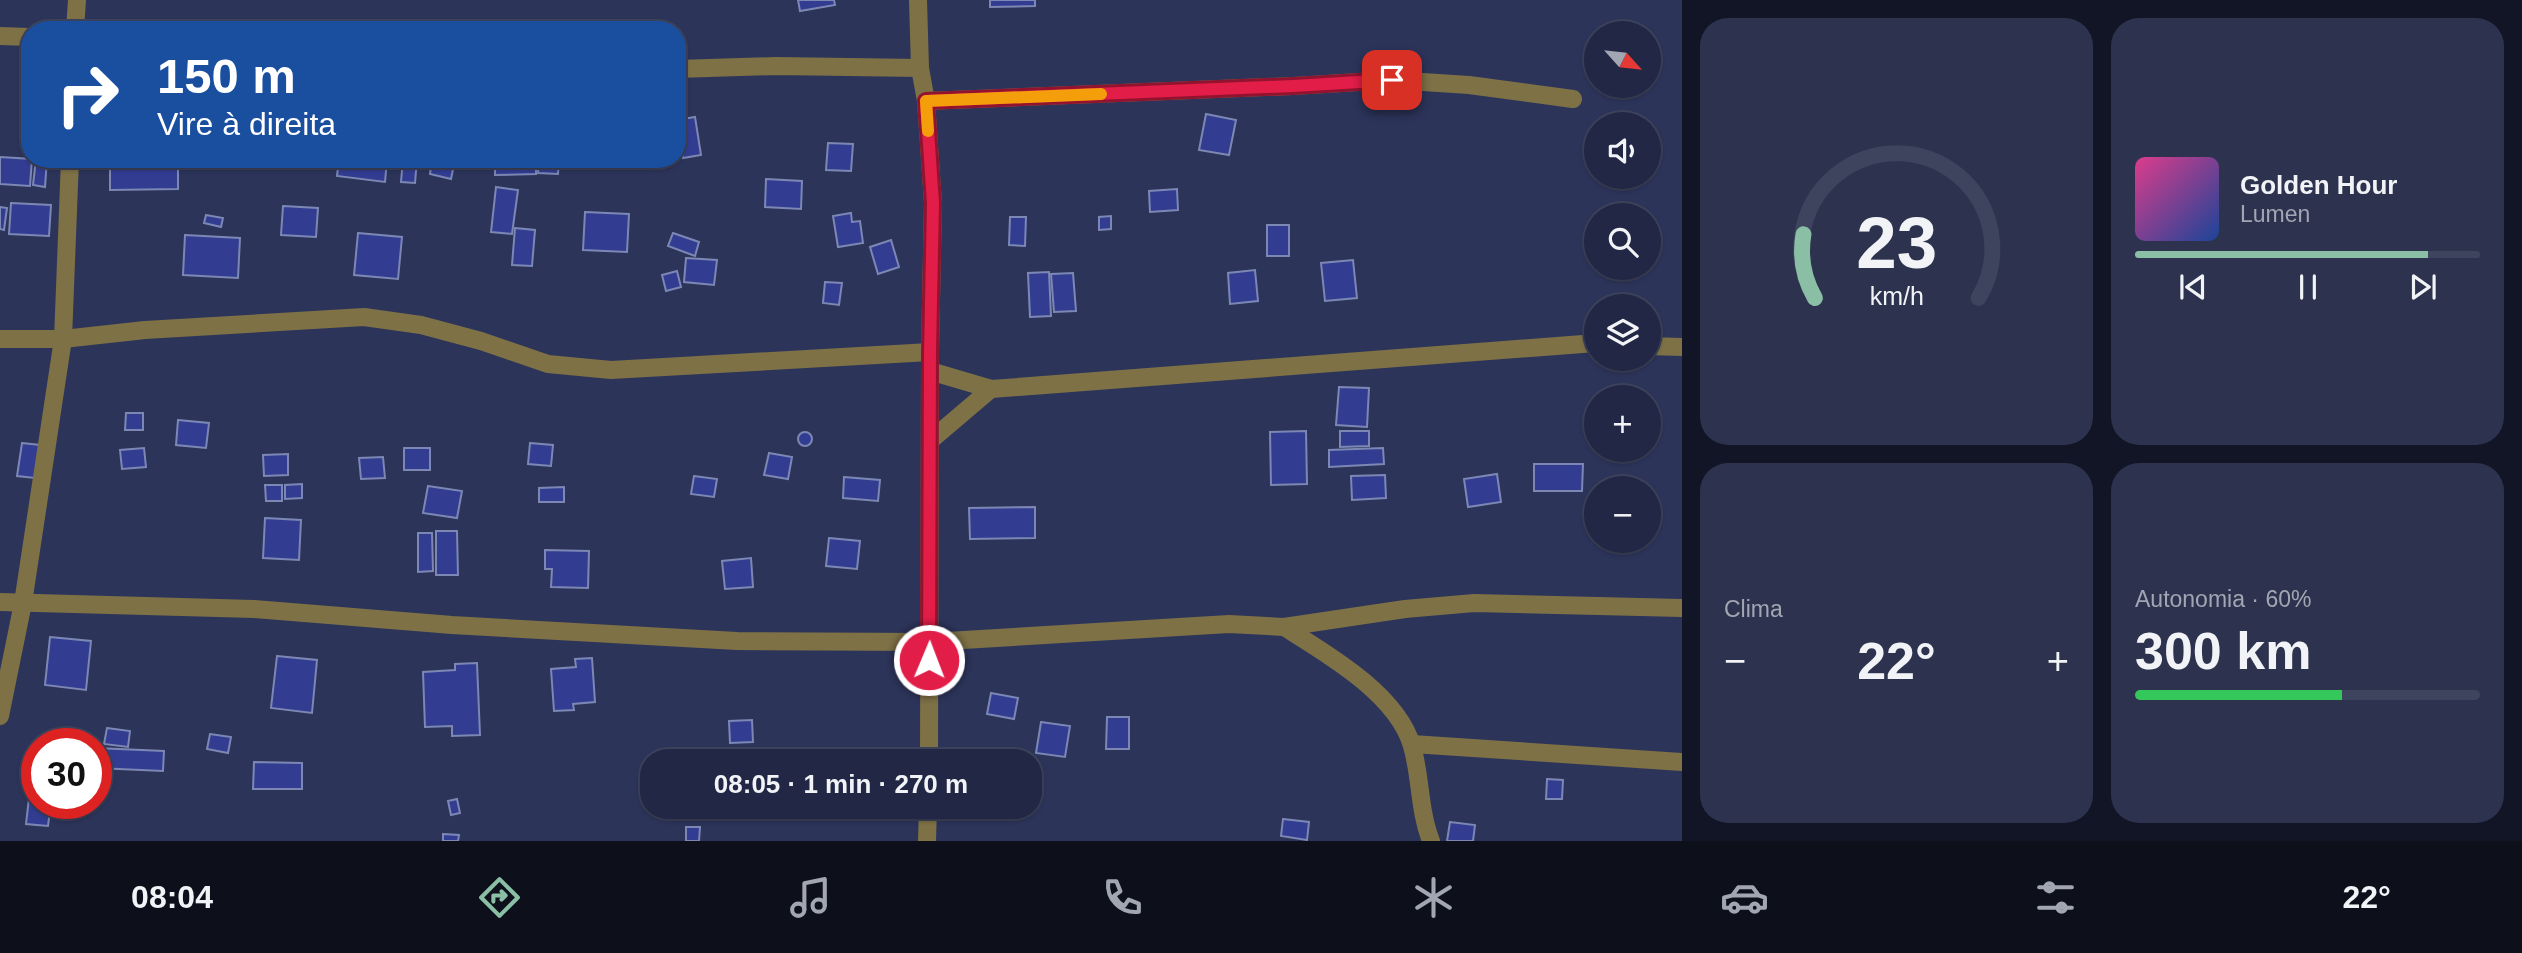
<!DOCTYPE html>
<html lang="pt">
<meta charset="utf-8">
<style>
:root{--surface:#212744;--page:#2d334f;--text:#f1f3f6;--muted:#a2a5b2;--line:#3e445d;--accent:#8abfa5}
body{margin:0;font-family:Helvetica,sans-serif;background:var(--page);color:var(--text);height:100vh;display:flex;flex-direction:column;font-size:26px;white-space:nowrap}
*{box-sizing:border-box;margin:0}
p{font-size:23px;color:var(--muted)}
.icon{flex:none;width:38px;height:38px;fill:none;stroke:currentColor;stroke-width:2;stroke-linecap:round;stroke-linejoin:round}
.map{position:relative;flex:1;overflow:hidden}
.side{display:flex;flex-direction:column;gap:18px;padding:18px;background:#121525;width:840px}
.side>*{flex:none}
.hud{position:absolute;left:21px;top:21px;width:665px;height:147px;border-radius:28px;box-shadow:0 2px 5px #0004,0 0 0 2px var(--line);background:#1a4fa0;color:#fff;overflow:hidden}
.needle{width:46px;rotate:117deg}
.fabs{position:absolute;left:1584px;top:21px;display:grid;gap:14px}
.fabs a{display:grid;place-items:center;width:77px;height:77px;border-radius:50%;background:var(--surface);box-shadow:0 2px 5px #0004,0 0 0 2px var(--line);font-size:35px}
.speed{position:absolute;left:21px;top:728px;display:flex;gap:14px;font-size:35px;font-weight:700;text-align:center}
.speed>*{display:grid;place-content:center;width:91px;height:91px;border-radius:50%;background:var(--surface);box-shadow:0 2px 5px #0004,0 0 0 2px var(--line);line-height:1}
.speed .limit{border:10px solid #d22;background:#fff;color:#111}
.pin{position:absolute;display:grid;place-items:center;width:60px;height:60px;color:#fff;margin:-30px;border-radius:14px;box-shadow:0 4px 10px #0006}
.me{position:absolute;width:77px;margin:-38px;rotate:1deg;stroke-linejoin:round;filter:drop-shadow(0 0 5px #0008)}
.turn{display:flex;align-items:center;gap:24px;height:147px;padding:0 21px;font-size:32px}
.turn .icon{width:91px;height:91px;stroke-width:2.5}
.turn b{display:block;font-size:49px;line-height:60px}
.big{font-size:52px;font-weight:800;line-height:1.1}
.side .tile{flex:1;display:flex;flex-direction:column;justify-content:center;gap:10px;min-width:0;padding:0 24px;border-radius:28px;background:var(--page)}
.side .dial{align-items:center;gap:0}
.dial svg{height:182px;overflow:visible;fill:none;stroke:var(--line);stroke-width:7;stroke-linecap:round;text-anchor:middle}
.dial text{fill:var(--text);stroke:none}
.song{display:flex;align-items:center;gap:21px}
.cover{width:84px;height:84px;border-radius:10px;background:linear-gradient(135deg,hsl(330 70% 55%),hsl(220 70% 35%))}
.played{height:7px;border-radius:4px;background:linear-gradient(90deg,var(--accent) 85%,var(--line) 85%)}
.keys{display:flex;justify-content:space-around;direction:ltr}
.heat{display:flex;justify-content:space-between;align-items:center;font-size:38px;direction:ltr}
.charge{height:10px;border-radius:5px;background:linear-gradient(90deg,#34c759 60%,var(--line) 0)}
.side .tiles{flex:1;display:grid;gap:18px;grid-template-columns:repeat(2,1fr)}
.trip{position:absolute;left:640px;top:749px;width:402px;height:70px;border-radius:28px;background:var(--surface);box-shadow:0 2px 5px #0004,0 0 0 2px var(--line);font-weight:800;line-height:70px;text-align:center}
.tabs{display:flex;height:112px;justify-content:space-around;align-items:center;background:#0d101b;color:var(--muted)}
.tabs .icon{width:49px;height:49px}
.tabs .selected{color:var(--accent)}
.tabs b{font-size:32px;color:var(--text)}
main{display:flex;flex:1;min-height:0}
.map>svg:first-child{display:block}
</style>
<main>
<div class="map">
<svg width="1682" height="841" viewBox="0 0 1682 841">
<rect width="100%" height="100%" fill="#2c345a"/>
<g fill="#323d92" stroke="#7c87b4" stroke-width="2">
<polygon points="798,0 834,0 835,5 800,11"/>
<polygon points="990,0 1035,0 1035,6 990,7"/>
<polygon points="1206,114 1236,120 1229,155 1199,150"/>
<polygon points="695,117 701,155 683,158 677,120"/>
<polygon points="828,143 853,144 851,171 826,170"/>
<polygon points="0,157 32,159 30,186 0,184"/>
<polygon points="36,159 47,159 45,187 33,185"/>
<polygon points="267,159 296,159 296,165 266,164"/>
<polygon points="339,159 387,160 385,182 337,176"/>
<polygon points="403,159 417,159 415,183 401,182"/>
<polygon points="432,159 455,160 451,179 430,174"/>
<polygon points="495,159 536,159 536,174 495,175"/>
<polygon points="539,159 559,159 558,174 538,173"/>
<polygon points="110,160 178,160 178,189 110,190"/>
<polygon points="766,179 802,181 801,209 765,207"/>
<polygon points="496,187 518,190 512,234 491,232"/>
<polygon points="1177,189 1178,210 1150,212 1149,191"/>
<polygon points="11,203 51,205 49,236 9,234"/>
<polygon points="283,206 318,208 316,237 281,235"/>
<polygon points="0,207 7,208 4,230 0,229"/>
<polygon points="585,212 629,214 627,252 583,250"/>
<polygon points="851,213 852,222 860,221 863,243 838,247 833,216"/>
<polygon points="206,215 223,218 221,227 204,223"/>
<polygon points="1111,216 1111,229 1099,230 1099,217"/>
<polygon points="1010,217 1026,217 1025,246 1009,245"/>
<rect x="1267" y="225" width="22" height="31"/>
<polygon points="515,228 535,230 532,266 512,265"/>
<polygon points="358,233 402,237 398,279 354,275"/>
<polygon points="673,233 699,242 695,256 668,246"/>
<polygon points="185,235 240,238 238,278 183,275"/>
<polygon points="891,240 899,267 878,274 870,247"/>
<polygon points="686,258 717,260 714,285 684,282"/>
<polygon points="1353,260 1357,298 1325,301 1321,263"/>
<polygon points="1255,270 1258,301 1230,304 1228,273"/>
<polygon points="677,271 681,287 666,291 662,275"/>
<polygon points="1049,272 1051,316 1030,317 1028,273"/>
<polygon points="1073,273 1076,311 1054,312 1051,274"/>
<polygon points="825,282 842,283 839,305 823,303"/>
<polygon points="1339,387 1369,388 1367,427 1336,425"/>
<polygon points="126,413 143,413 143,430 125,430"/>
<polygon points="178,420 209,423 206,448 176,445"/>
<polygon points="1306,431 1307,484 1271,485 1270,432"/>
<polygon points="1340,431 1369,431 1369,446 1340,447"/>
<circle cx="805" cy="439" r="7"/>
<polygon points="22,443 40,445 35,478 17,476"/>
<polygon points="530,443 553,445 551,466 528,464"/>
<polygon points="144,448 146,467 122,469 120,450"/>
<rect x="404" y="448" width="26" height="22"/>
<polygon points="1383,448 1384,464 1329,467 1329,450"/>
<polygon points="769,453 792,457 788,479 764,475"/>
<polygon points="288,454 288,475 264,476 263,455"/>
<polygon points="383,457 385,478 361,479 359,458"/>
<polygon points="1534,464 1583,464 1582,491 1534,491"/>
<polygon points="1497,474 1501,502 1468,507 1464,479"/>
<polygon points="1385,475 1386,498 1352,500 1351,476"/>
<polygon points="694,476 717,479 714,497 691,494"/>
<polygon points="844,477 880,480 878,501 843,498"/>
<polygon points="302,484 302,498 285,499 285,485"/>
<polygon points="265,485 282,485 282,501 266,501"/>
<polygon points="428,486 462,491 457,518 423,513"/>
<polygon points="564,487 564,502 539,502 539,488"/>
<polygon points="1035,507 1035,538 970,539 969,508"/>
<polygon points="265,518 301,520 299,560 263,558"/>
<polygon points="436,531 457,531 458,575 436,575"/>
<polygon points="418,533 432,533 433,571 418,572"/>
<polygon points="829,538 860,541 857,569 826,566"/>
<polygon points="545,550 589,551 588,588 551,587 552,569 545,569"/>
<polygon points="751,558 753,587 725,589 722,561"/>
<polygon points="50,637 91,641 86,690 45,685"/>
<polygon points="277,656 317,660 312,713 271,708"/>
<polygon points="592,658 595,702 573,704 574,710 554,711 551,669 576,667 575,659"/>
<polygon points="477,663 480,735 452,736 452,726 425,727 423,672 455,670 455,664"/>
<polygon points="991,693 1018,698 1014,719 987,714"/>
<polygon points="1107,717 1129,717 1129,749 1106,749"/>
<polygon points="752,720 753,742 730,743 729,721"/>
<polygon points="1041,722 1070,726 1065,757 1036,753"/>
<polygon points="107,728 130,731 128,747 104,744"/>
<polygon points="210,734 231,737 228,753 207,749"/>
<polygon points="96,748 164,751 163,771 96,768"/>
<polygon points="713,749 733,749 733,760 713,759"/>
<rect x="756" y="755" width="45" height="6"/>
<polygon points="254,762 302,763 302,789 253,789"/>
<polygon points="1547,779 1563,780 1562,799 1546,799"/>
<polygon points="29,798 37,799 37,803 51,803 48,826 26,824"/>
<polygon points="457,799 460,813 451,815 448,801"/>
<polygon points="1283,819 1309,822 1307,840 1281,836"/>
<polygon points="1450,822 1475,825 1473,841 1447,841"/>
<polygon points="686,827 700,827 699,841 686,841"/>
<polygon points="443,834 459,835 458,841 443,841"/>
</g>
<g fill="none" stroke-linecap="round" stroke-linejoin="round">
<g stroke="#7e7146" stroke-width="18">
<polyline points="918,0 920,68 926,101 933,203 930,352 929,761"/>
<polyline points="75,30 77,0"/>
<polyline points="0,36 30,37"/>
<polyline points="677,69 776,66 920,68"/>
<polyline points="926,101 1293,86 1392,80 1469,85 1573,99"/>
<polyline points="0,339 63,339 145,330 364,317 421,325 481,341 548,364 611,370 930,352"/>
<polyline points="1648,346 1682,347"/>
<polyline points="930,371 991,389 1596,343"/>
<polyline points="931,440 991,389"/>
<polyline points="0,602 254,609 452,625 737,641 930,642 1229,624 1284,627 1405,609 1474,603 1682,608"/>
<path d="M1284,627C1327,654 1397,694 1412,746C1421,777 1419,811 1431,841"/>
<polyline points="0,716 23,603 63,339 70,159"/>
<polyline points="1412,744 1682,762"/>
<polyline points="927,841 928,807"/>
</g>
</g>
<g fill="none" stroke-linecap="round" stroke-linejoin="round">
<g stroke="#92132f" stroke-width="18">
<polyline id="route" points="929,660 930,352 933,203 926,101 1293,86 1392,80"/>
</g>
<use href="#route" stroke="#e11d48" stroke-width="12"/>
<polyline stroke="#f59e0b" stroke-width="12" points="928,131 926,101 1101,94"/>
</g>
</svg>
<div class="fabs">
<a><svg class="needle" viewBox="-14 -14 28 28"><path d="M0-13l5 13h-10z" fill="#e53935"/><path d="M0 13l5-13h-10z" fill="#a2a5b2"/></svg></a>
<a><svg class="icon" aria-label="sound" viewBox="0 0 24 24"><path d="M4 9h4l5-4v14l-5-4H4zM17 9q2 3 0 6"/></svg></a>
<a><svg class="icon" aria-label="search" viewBox="0 0 24 24"><circle cx="10" cy="10" r="6"/><path d="M15 15l6 6"/></svg></a>
<a><svg class="icon" aria-label="layers" viewBox="0 0 24 24"><path d="M12 4l9 5-9 5-9-5zM3 14l9 5 9-5"/></svg></a>
<a>+</a>
<a>−</a>
</div>
<div class="speed"><div class="limit">30</div></div>
<div class="pin" style="left:1392px;top:80px;background:#d93025"><svg class="icon" aria-label="arrive" viewBox="0 0 24 24"><path d="M6 21V4h12l-3 4 3 4H6"/></svg></div>
<svg class="me" style="left:929px;top:660px" viewBox="-20 -20 40 40"><circle r="17" fill="#e11d48" stroke="#fff" stroke-width="3"/><path d="M0-11L8 9 0 5-8 9z" fill="#fff"/></svg>
<div class="trip">08:05 · 1 min · 270 m</div>
<div class="hud">
<div class="turn"><svg class="icon" aria-label="right" viewBox="0 0 24 24"><path d="M7 20v-9h11M14 6l5 5-5 5"/></svg><div><b>150 m</b>Vire à direita</div></div>
</div>
</div>
<section class="side">
<div class="tiles">
<div class="tile dial"><svg viewBox="0 0 100 80">
<path d="M14 69A42 42 0 1 1 86 69"/>
<path d="M14 69A42 42 0 0 1 9 41" stroke="#8abfa5"/>
<text x="50" y="56" font-size="32" font-weight="700">23</text>
<text x="50" y="72" font-size="11">km/h</text>
</svg></div>
<div class="tile">
<div class="song"><i class="cover"></i><div><b>Golden Hour</b><p>Lumen</p></div></div>
<div class="played"></div>
<div class="keys"><svg class="icon" aria-label="previous" viewBox="0 0 24 24"><path d="M18 5L8 12l10 7zM5 5v14"/></svg><svg class="icon" aria-label="pause" viewBox="0 0 24 24"><path d="M8 5v14M16 5v14"/></svg><svg class="icon" aria-label="next" viewBox="0 0 24 24"><path d="M6 5l10 7-10 7zM19 5v14"/></svg></div>
</div>
<div class="tile"><p>Clima</p>
<div class="heat"><a>−</a><b class="big">22°</b><a>+</a></div>
</div>
<div class="tile"><p>Autonomia · 60%</p><b class="big">300 km</b><div class="charge"></div></div>
</div>
</section>
</main>
<nav class="tabs">
<b>08:04</b>
<svg class="icon selected" aria-label="directions" viewBox="0 0 24 24"><path d="M12 3l9 9-9 9-9-9zM9 14v-3h6M13 9l2 2-2 2"/></svg>
<svg class="icon" aria-label="music" viewBox="0 0 24 24"><path d="M9 18V5l10-2v13"/><circle cx="6" cy="18" r="3"/><circle cx="16" cy="16" r="3"/></svg>
<svg class="icon" aria-label="phone" viewBox="0 0 24 24"><path d="M5 4h4l2 5-3 2q2 4 5 5l2-3 5 2v4C11 20 4 13 5 4z"/></svg>
<svg class="icon" aria-label="climate" viewBox="0 0 24 24"><path d="M12 3v18M4 7l16 10M4 17L20 7"/></svg>
<svg class="icon" aria-label="car" viewBox="0 0 24 24"><path d="M5 17H2v-5l4-1 3-4h7l3 4 3 1v5h-3M9 17h6M6 11h13"/><circle cx="7" cy="17" r="2"/><circle cx="17" cy="17" r="2"/></svg>
<svg class="icon" aria-label="filters" viewBox="0 0 24 24"><path d="M4 7h16M4 17h16"/><circle cx="9" cy="7" r="2"/><circle cx="15" cy="17" r="2"/></svg>
<b>22°</b>
</nav>
